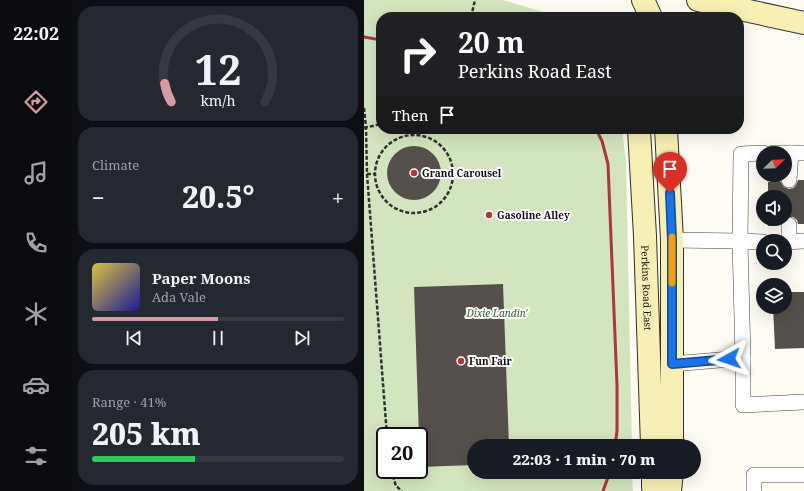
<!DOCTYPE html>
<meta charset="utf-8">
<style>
:root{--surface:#171b24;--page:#242831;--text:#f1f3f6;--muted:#9ea1a6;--line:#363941;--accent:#d59da2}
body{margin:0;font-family:"Noto Serif",serif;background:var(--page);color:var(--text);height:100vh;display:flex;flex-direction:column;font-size:15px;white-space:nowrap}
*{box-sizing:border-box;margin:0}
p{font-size:13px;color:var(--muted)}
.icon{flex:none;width:22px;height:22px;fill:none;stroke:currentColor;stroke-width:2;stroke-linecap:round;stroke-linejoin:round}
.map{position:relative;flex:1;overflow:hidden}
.sheet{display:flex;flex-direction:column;gap:6px;padding:6px;background:#0d0f14;width:292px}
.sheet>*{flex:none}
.top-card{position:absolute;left:12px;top:12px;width:368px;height:122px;border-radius:16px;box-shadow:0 4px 16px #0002;background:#202124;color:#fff;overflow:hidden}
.needle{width:26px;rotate:67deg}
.fabs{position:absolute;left:392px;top:146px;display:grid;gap:8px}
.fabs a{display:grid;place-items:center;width:36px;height:36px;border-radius:50%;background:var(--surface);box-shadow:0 4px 16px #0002;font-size:20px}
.speed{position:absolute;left:12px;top:427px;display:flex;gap:8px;font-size:20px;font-weight:700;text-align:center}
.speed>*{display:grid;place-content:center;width:52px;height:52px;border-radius:50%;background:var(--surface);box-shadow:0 4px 16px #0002;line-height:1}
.speed .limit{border:2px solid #111;border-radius:6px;background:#fff;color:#111}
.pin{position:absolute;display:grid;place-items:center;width:34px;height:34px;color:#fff;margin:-41px -17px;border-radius:50% 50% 50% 0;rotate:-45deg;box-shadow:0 0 4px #0007}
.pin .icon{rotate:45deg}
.me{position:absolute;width:44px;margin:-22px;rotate:265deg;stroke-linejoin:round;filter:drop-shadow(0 0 3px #0008)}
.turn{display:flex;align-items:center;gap:14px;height:84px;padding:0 16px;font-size:18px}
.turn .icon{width:52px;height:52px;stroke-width:2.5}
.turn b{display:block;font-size:28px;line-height:34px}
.then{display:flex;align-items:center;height:38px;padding:0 16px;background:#0003;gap:8px;font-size:15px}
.big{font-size:30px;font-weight:800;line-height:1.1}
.sheet .card{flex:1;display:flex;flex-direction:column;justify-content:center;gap:6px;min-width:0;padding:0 14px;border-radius:16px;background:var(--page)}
.sheet .dial{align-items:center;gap:0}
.dial svg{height:104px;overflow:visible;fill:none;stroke:var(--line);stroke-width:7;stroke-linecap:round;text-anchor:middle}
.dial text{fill:var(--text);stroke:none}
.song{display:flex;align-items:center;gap:12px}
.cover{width:48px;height:48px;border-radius:6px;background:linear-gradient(135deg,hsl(50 70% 55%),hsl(240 70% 35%))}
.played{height:4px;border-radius:2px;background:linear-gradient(90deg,var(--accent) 50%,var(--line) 50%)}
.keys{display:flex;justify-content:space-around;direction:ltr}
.heat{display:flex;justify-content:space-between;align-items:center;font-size:22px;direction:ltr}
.charge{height:6px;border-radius:3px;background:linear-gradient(90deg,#34c759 41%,var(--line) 0)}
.trip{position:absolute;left:103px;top:439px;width:234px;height:40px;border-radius:20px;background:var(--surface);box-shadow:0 4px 16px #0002;font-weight:800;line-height:40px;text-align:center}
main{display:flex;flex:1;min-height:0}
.dock{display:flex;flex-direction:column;width:72px;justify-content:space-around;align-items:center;background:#090b0e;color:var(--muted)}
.dock .icon{width:28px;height:28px}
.dock .current{color:var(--accent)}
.dock b{font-size:18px;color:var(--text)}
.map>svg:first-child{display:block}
</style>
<main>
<nav class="dock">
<b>22:02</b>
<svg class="icon current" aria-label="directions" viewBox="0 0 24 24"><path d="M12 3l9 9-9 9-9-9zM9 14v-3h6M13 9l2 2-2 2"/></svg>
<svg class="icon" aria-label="music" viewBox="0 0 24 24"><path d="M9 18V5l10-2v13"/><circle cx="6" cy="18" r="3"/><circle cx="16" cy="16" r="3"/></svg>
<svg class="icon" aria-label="phone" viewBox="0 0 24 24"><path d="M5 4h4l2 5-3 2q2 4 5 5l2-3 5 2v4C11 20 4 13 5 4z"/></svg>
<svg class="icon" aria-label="climate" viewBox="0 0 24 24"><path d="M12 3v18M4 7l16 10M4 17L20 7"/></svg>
<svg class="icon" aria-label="car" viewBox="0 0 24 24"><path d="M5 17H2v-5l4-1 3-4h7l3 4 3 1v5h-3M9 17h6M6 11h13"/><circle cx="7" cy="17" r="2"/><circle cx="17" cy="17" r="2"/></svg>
<svg class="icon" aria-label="filters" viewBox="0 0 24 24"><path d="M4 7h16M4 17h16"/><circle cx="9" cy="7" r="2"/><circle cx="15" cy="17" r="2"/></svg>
</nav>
<section class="sheet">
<div class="card dial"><svg viewBox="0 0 100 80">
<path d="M14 69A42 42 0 1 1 86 69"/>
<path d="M14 69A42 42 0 0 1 9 55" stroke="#d59da2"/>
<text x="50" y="56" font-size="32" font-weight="700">12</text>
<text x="50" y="72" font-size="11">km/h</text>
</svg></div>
<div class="card"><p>Climate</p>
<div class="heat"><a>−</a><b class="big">20.5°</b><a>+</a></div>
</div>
<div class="card">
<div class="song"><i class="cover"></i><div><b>Paper Moons</b><p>Ada Vale</p></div></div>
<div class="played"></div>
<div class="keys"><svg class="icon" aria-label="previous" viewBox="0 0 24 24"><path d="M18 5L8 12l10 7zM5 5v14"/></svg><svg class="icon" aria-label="pause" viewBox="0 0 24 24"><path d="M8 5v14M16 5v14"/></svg><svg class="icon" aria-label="next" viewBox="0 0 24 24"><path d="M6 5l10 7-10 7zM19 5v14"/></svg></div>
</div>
<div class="card"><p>Range · 41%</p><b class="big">205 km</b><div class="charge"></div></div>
</section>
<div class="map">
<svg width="440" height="491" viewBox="0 0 440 491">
<rect width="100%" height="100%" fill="#fefbf2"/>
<path fill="#d3e5be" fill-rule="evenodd" d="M0,0H139L179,12L188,17H17V129H258L262,162L268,446H110V472H268L269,491H0ZM21,436H55V470H21Z"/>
<g fill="#56504c">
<circle cx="50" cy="173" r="27"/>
<polygon points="434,180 440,180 440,224 434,224 433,220 429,217 421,217 421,197 404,197 404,182 416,181 420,187 425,189 429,188 432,185"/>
<polygon points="404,219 419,219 416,225 404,226"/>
<polygon points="139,284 145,446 110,446 110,465 56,467 50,287"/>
<polygon points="421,292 440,292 440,348 411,349 409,307 421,307"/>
</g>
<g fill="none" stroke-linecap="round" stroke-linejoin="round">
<g stroke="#424242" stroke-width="16">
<g id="lane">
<polyline points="409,153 440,153"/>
<polyline points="425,180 427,153"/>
<polyline points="308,240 376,241 377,154 399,153"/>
<polyline points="421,242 440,241"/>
<polyline points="425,242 425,225"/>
<polyline points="379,358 379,405 440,402"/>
<polyline points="308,364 379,358 376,241 399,242"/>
<polyline points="390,491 390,475 440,475"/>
</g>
</g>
<g stroke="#313131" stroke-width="24">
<g id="secondary">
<polyline points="279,0 287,17"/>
<polyline points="334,0 440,23"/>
<path id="s1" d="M275,129L281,236L288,446"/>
<polyline points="302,129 308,240 308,446"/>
<polyline points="289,472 289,487 291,491"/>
<polyline points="306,491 308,472"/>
</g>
</g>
<g stroke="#313131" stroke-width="2.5" stroke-dasharray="4 2" stroke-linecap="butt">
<polyline points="107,17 111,0"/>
<polyline points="0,108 2,127 3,174 23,436"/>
<polyline points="0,128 17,124"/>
<circle cx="50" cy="174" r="39"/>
<polyline points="3,174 12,174"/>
<polyline points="27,470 32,486 38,491"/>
</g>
<use href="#lane" stroke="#fff" stroke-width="15"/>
<use href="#secondary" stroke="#f7efb3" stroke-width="22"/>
<g stroke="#b2343b" stroke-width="3">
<polyline points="0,37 17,40"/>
<polyline points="232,129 238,141 244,164 253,385 253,431 251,446"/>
<polyline points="239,491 246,472"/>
</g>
</g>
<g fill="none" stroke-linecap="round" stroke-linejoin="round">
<g stroke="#114b97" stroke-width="10">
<polyline id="route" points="306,193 308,240 308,364 365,359"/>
</g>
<use href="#route" stroke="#1a73e8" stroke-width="7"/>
<polyline stroke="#f59e0b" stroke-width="7" points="308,237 308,283"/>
</g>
<g fill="#b2343b" stroke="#fff" stroke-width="1.5">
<circle cx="50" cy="173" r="4"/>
<circle cx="125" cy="215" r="4"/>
<circle cx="97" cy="361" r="4"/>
</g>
<g text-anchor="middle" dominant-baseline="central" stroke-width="4" stroke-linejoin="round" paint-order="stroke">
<g font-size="10" font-weight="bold" fill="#0f0f0f" stroke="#fff" text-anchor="start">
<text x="58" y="173">Grand Carousel</text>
<text x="133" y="215">Gasoline Alley</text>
<text x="105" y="361">Fun Fair</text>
</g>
<g font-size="10" fill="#0f0f0f" stroke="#fff">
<text stroke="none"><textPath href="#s1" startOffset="159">Perkins Road East</textPath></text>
</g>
<g font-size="10" font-style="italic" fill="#326125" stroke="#fff">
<text x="133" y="313">Dixie Landin'</text>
</g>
</g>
</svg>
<div class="fabs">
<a><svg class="needle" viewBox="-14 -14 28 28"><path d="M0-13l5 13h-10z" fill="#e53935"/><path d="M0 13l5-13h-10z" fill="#9ea1a6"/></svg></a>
<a><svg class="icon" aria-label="sound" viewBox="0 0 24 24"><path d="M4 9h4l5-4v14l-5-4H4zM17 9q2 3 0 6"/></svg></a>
<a><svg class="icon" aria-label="search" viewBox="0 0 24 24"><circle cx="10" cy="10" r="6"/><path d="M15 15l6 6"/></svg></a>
<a><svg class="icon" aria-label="layers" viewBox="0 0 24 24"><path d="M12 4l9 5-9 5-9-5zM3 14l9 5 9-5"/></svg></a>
</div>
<div class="speed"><div class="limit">20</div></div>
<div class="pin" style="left:306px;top:193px;background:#d93025"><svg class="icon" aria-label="arrive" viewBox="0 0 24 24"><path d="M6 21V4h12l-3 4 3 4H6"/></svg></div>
<svg class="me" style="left:365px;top:359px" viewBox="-20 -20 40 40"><path d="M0-17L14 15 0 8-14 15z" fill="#1a73e8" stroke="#fff" stroke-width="4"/></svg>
<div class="trip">22:03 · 1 min · 70 m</div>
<div class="top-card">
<div class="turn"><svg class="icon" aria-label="right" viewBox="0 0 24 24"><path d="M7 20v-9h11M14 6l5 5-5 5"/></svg><div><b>20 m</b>Perkins Road East</div></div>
<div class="then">Then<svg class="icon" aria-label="arrive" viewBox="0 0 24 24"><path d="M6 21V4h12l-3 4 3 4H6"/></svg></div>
</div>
</div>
</main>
